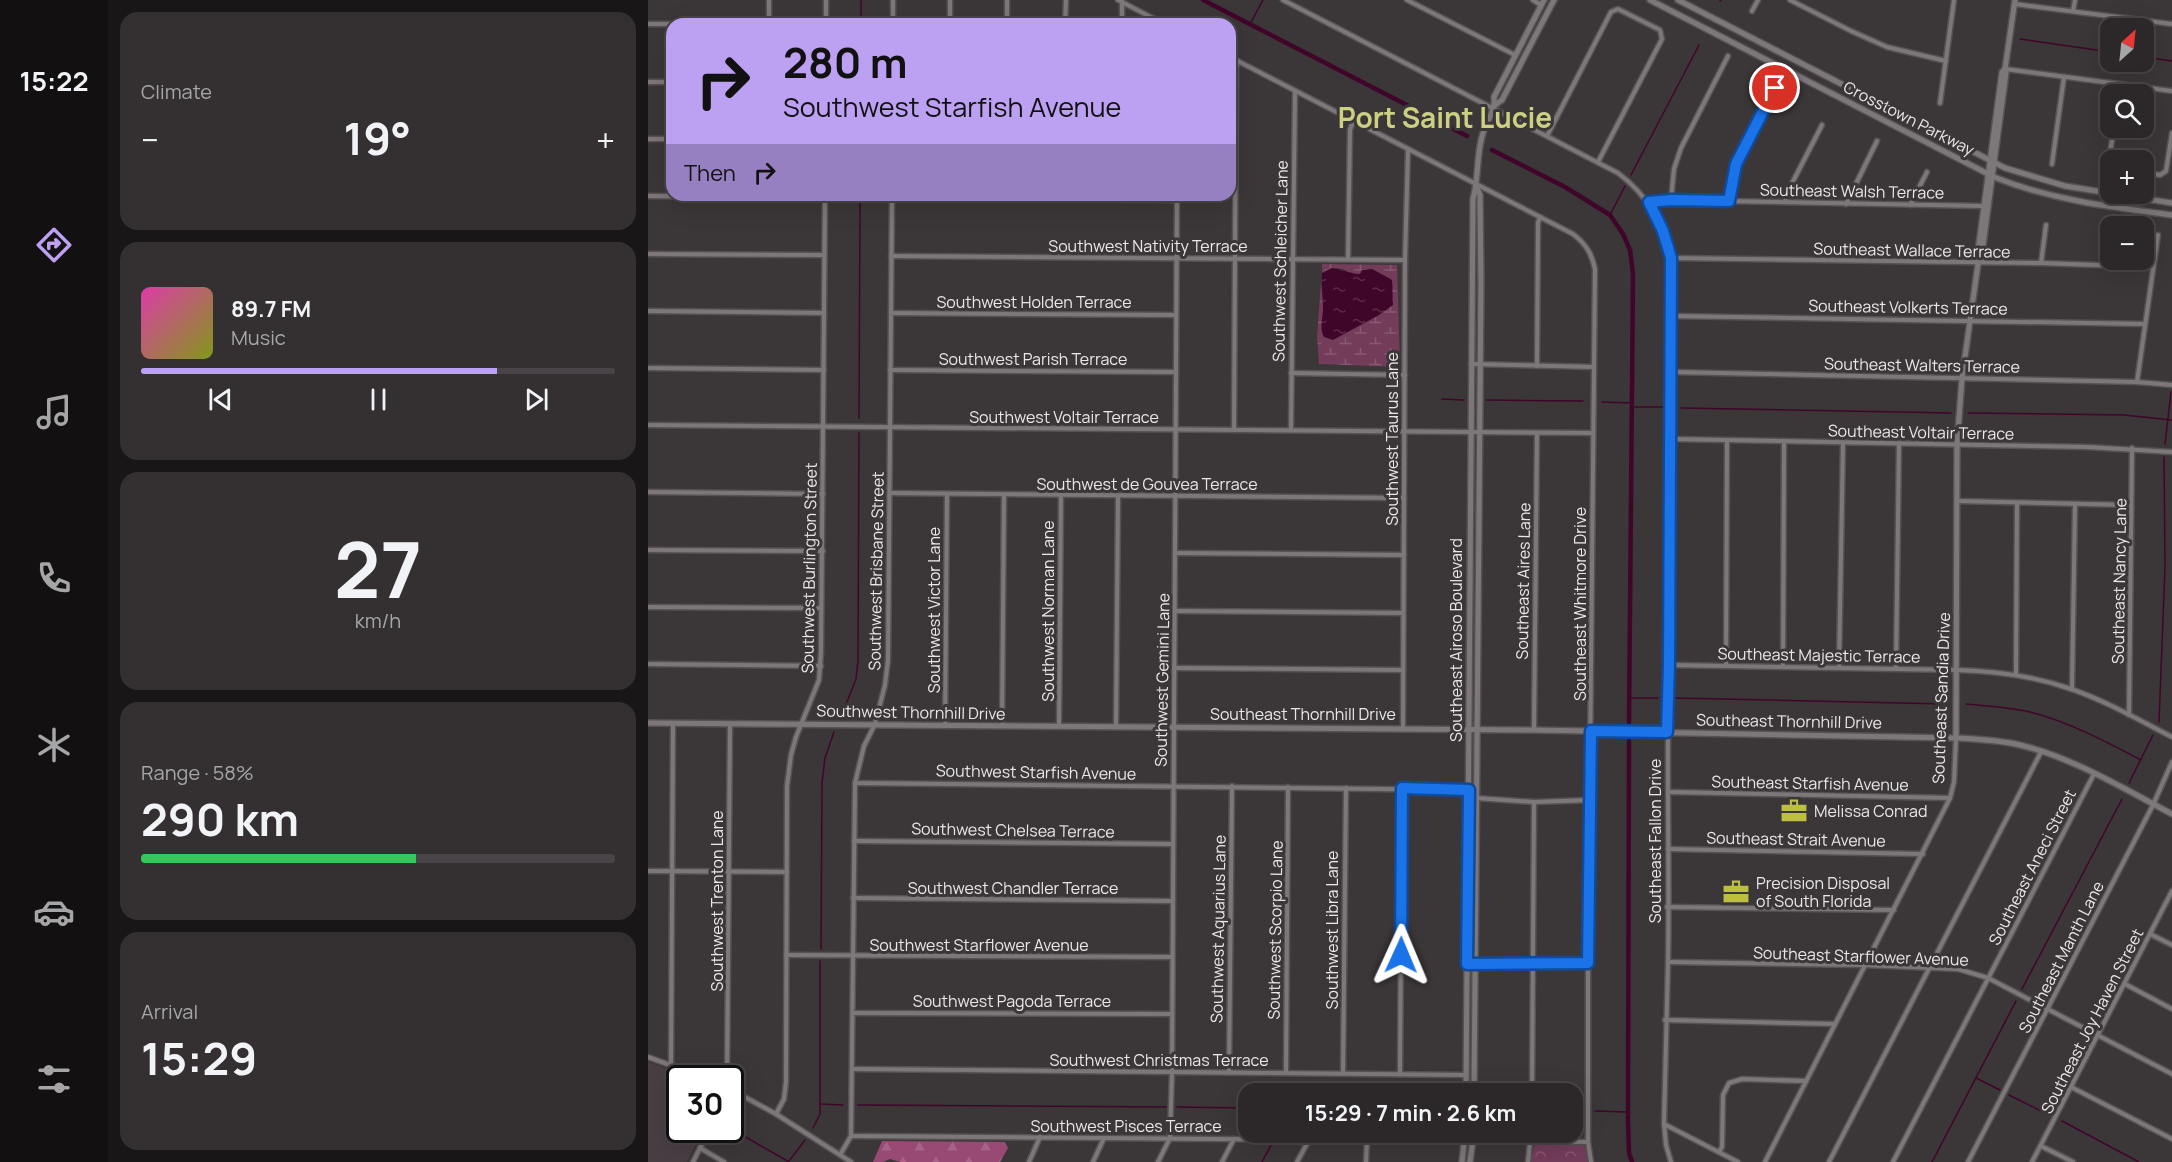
<!DOCTYPE html>
<meta charset="utf-8">
<style>
:root{--surface:#2c282a;--page:#343032;--text:#f1f3f6;--muted:#a6a6a8;--line:#484447;--accent:#bca0f2}
body{margin:0;font-family:Manrope,sans-serif;background:var(--page);color:var(--text);height:100vh;display:flex;flex-direction:column;font-size:22px;white-space:nowrap}
*{box-sizing:border-box;margin:0}
p{font-size:20px;color:var(--muted)}
.icon{flex:none;width:33px;height:33px;fill:none;stroke:currentColor;stroke-width:2;stroke-linecap:round;stroke-linejoin:round}
.map{position:relative;flex:1;overflow:hidden}
.drawer{display:flex;flex-direction:column;gap:12px;padding:12px;background:#181617;width:540px}
.drawer>*{flex:none}
.hud{position:absolute;left:18px;top:18px;width:570px;height:183px;border-radius:18px;box-shadow:0 6px 24px #0002,0 0 0 2px var(--line);background:#bca0f2;color:#111;overflow:hidden}
.needle{width:39px;rotate:27deg}
.controls{position:absolute;left:1452px;top:18px;display:grid;gap:12px}
.controls a{display:grid;place-items:center;width:54px;height:54px;border-radius:12px;background:var(--surface);box-shadow:0 6px 24px #0002,0 0 0 2px var(--line);font-size:30px}
.speed{position:absolute;left:18px;top:1065px;display:flex;gap:12px;font-size:30px;font-weight:700;text-align:center}
.speed>*{display:grid;place-content:center;width:78px;height:78px;border-radius:50%;background:var(--surface);box-shadow:0 6px 24px #0002,0 0 0 2px var(--line);line-height:1}
.speed .limit{border:3px solid #111;border-radius:9px;background:#fff;color:#111}
.pin{position:absolute;display:grid;place-items:center;width:51px;height:51px;color:#fff;margin:-26px;border:3px solid #fff;border-radius:50%;box-shadow:0 2px 6px #0007}
.me{position:absolute;width:66px;margin:-33px;rotate:1deg;stroke-linejoin:round;filter:drop-shadow(0 0 4px #0008)}
.turn{display:flex;align-items:center;gap:21px;height:126px;padding:0 18px;font-size:27px}
.turn .icon{width:78px;height:78px;stroke-width:2.5}
.turn b{display:block;font-size:42px;line-height:51px}
.then{display:flex;align-items:center;height:57px;padding:0 18px;background:#0003;gap:12px;font-size:22px}
.big{font-size:45px;font-weight:700;line-height:1.1}
.drawer .tile{flex:1;display:flex;flex-direction:column;justify-content:center;gap:9px;min-width:0;padding:0 21px;border-radius:18px;background:var(--page)}
.drawer .dial{align-items:center;gap:0}
.dial b{font-size:78px;line-height:1}
.song{display:flex;align-items:center;gap:18px}
.cover{width:72px;height:72px;border-radius:9px;background:linear-gradient(135deg,hsl(320 70% 55%),hsl(70 70% 35%))}
.played{height:6px;border-radius:3px;background:linear-gradient(90deg,var(--accent) 75%,var(--line) 75%)}
.keys{display:flex;justify-content:space-around;direction:ltr}
.heat{display:flex;justify-content:space-between;align-items:center;font-size:33px;direction:ltr}
.charge{height:9px;border-radius:4px;background:linear-gradient(90deg,#34c759 58%,var(--line) 0)}
.trip{position:absolute;left:590px;top:1083px;width:345px;height:60px;border-radius:18px;background:var(--surface);box-shadow:0 6px 24px #0002,0 0 0 2px var(--line);font-weight:700;line-height:60px;text-align:center}
main{display:flex;flex:1;min-height:0}
.dock{display:flex;flex-direction:column;width:108px;justify-content:space-around;align-items:center;background:#121011;color:var(--muted)}
.dock .icon{width:42px;height:42px}
.dock .selected{color:var(--accent)}
.dock b{font-size:27px;color:var(--text)}
.map>svg:first-child{display:block}
</style>
<main>
<nav class="dock">
<b>15:22</b>
<svg class="icon selected" aria-label="directions" viewBox="0 0 24 24"><path d="M12 3l9 9-9 9-9-9zM9 14v-3h6M13 9l2 2-2 2"/></svg>
<svg class="icon" aria-label="music" viewBox="0 0 24 24"><path d="M9 18V5l10-2v13"/><circle cx="6" cy="18" r="3"/><circle cx="16" cy="16" r="3"/></svg>
<svg class="icon" aria-label="phone" viewBox="0 0 24 24"><path d="M5 4h4l2 5-3 2q2 4 5 5l2-3 5 2v4C11 20 4 13 5 4z"/></svg>
<svg class="icon" aria-label="climate" viewBox="0 0 24 24"><path d="M12 3v18M4 7l16 10M4 17L20 7"/></svg>
<svg class="icon" aria-label="car" viewBox="0 0 24 24"><path d="M5 17H2v-5l4-1 3-4h7l3 4 3 1v5h-3M9 17h6M6 11h13"/><circle cx="7" cy="17" r="2"/><circle cx="17" cy="17" r="2"/></svg>
<svg class="icon" aria-label="filters" viewBox="0 0 24 24"><path d="M4 7h16M4 17h16"/><circle cx="9" cy="7" r="2"/><circle cx="15" cy="17" r="2"/></svg>
</nav>
<section class="drawer">
<div class="tile"><p>Climate</p>
<div class="heat"><a>−</a><b class="big">19°</b><a>+</a></div>
</div>
<div class="tile">
<div class="song"><i class="cover"></i><div><b>89.7 FM</b><p>Music</p></div></div>
<div class="played"></div>
<div class="keys"><svg class="icon" aria-label="previous" viewBox="0 0 24 24"><path d="M18 5L8 12l10 7zM5 5v14"/></svg><svg class="icon" aria-label="pause" viewBox="0 0 24 24"><path d="M8 5v14M16 5v14"/></svg><svg class="icon" aria-label="next" viewBox="0 0 24 24"><path d="M6 5l10 7-10 7zM19 5v14"/></svg></div>
</div>
<div class="tile dial"><b>27</b><p>km/h</p></div>
<div class="tile"><p>Range · 58%</p><b class="big">290 km</b><div class="charge"></div></div>
<div class="tile"><p>Arrival</p><b class="big">15:29</b></div>
</section>
<div class="map">
<svg width="1524" height="1162" viewBox="0 0 1524 1162">
<defs>
<pattern id="forest-firs" width="22" height="20" patternUnits="userSpaceOnUse" patternTransform="scale(1.5)"><rect width="22" height="20" fill="#984974"/><path d="M5 1l3.5 6h-7zM16 11l3.5 6h-7z" fill="#a76388"/></pattern>
<pattern id="wetland-marsh" width="20" height="14" patternUnits="userSpaceOnUse" patternTransform="scale(1.5)"><rect width="20" height="14" fill="#733d5a"/><path d="M1 5h8M5 5V1M11 12h8M15 12V8" fill="none" stroke="#875972"/></pattern>
<pattern id="park-crowns" width="20" height="18" patternUnits="userSpaceOnUse" patternTransform="scale(1.5)"><rect width="20" height="18" fill="#733d5a"/><path d="M2 6a3 3 0 1 1 6 0M12 15a3 3 0 1 1 6 0" fill="none" stroke="#875972"/></pattern>
<pattern id="water-ripples" width="26" height="14" patternUnits="userSpaceOnUse" patternTransform="scale(1.5)"><rect width="26" height="14" fill="#40062a"/><path d="M2 4q2-2 4 0t4 0M15 11q2-2 4 0t4 0" fill="none" stroke="#5c2a49"/></pattern>
</defs>
<rect width="100%" height="100%" fill="#3b3638"/>
<polygon fill="#493e43" points="0,1062 44,1078 32,1078 32,1130 54,1130 39,1162 0,1162"/>
<polygon fill="url(#forest-firs)" points="234,1141 357,1142 360,1148 352,1162 252,1162 242,1159 235,1162 225,1162"/>
<polygon fill="url(#wetland-marsh)" points="674,264 749,265 752,367 671,364 669,337 673,282 676,309 674,333 685,339 731,315 745,286 743,279 724,269 712,274 703,274 695,269 684,268 674,273"/>
<polygon fill="url(#park-crowns)" points="890,1143 934,1144 938,1148 941,1162 882,1162 886,1146"/>
<path fill="url(#water-ripples)" d="M684,268C695,269 702,274 712,274L714,270L724,269L744,280L745,305L731,315L685,340L676,337C671,328 675,318 675,308C675,296 673,285 674,273Z"/>
<g fill="none" stroke-linecap="round" stroke-linejoin="round">
<g stroke="#40062a" stroke-width="1.5">
<polyline points="1072,1 1073,0"/>
<polyline points="213,24 213,0"/>
<polyline points="602,24 615,0"/>
<polyline points="1372,39 1462,52"/>
<polyline points="1496,57 1524,61"/>
<polyline points="983,175 1051,45"/>
<polyline points="962,215 977,186"/>
<polyline points="794,399 816,400"/>
<polyline points="838,400 935,401"/>
<polyline points="954,402 984,403"/>
<polyline points="984,407 1015,407"/>
<polyline points="1033,408 1303,413"/>
<polyline points="1320,413 1476,415 1524,420"/>
<polyline points="211,418 212,203"/>
<polyline points="1517,444 1523,392"/>
<polyline points="982,698 1010,698"/>
<polyline points="1027,698 1298,704"/>
<path d="M1318,704C1339,706 1361,707 1382,712C1421,722 1457,741 1493,760"/>
<polyline points="193,717 208,679 210,661 211,433"/>
<polyline points="1511,722 1517,567 1516,457"/>
<polyline points="1481,783 1505,735"/>
<polyline points="173,949 174,783 177,758 186,732"/>
<polyline points="1374,989 1474,799"/>
<polyline points="1328,1078 1352,1090"/>
<polyline points="1361,1095 1401,1115"/>
<polyline points="173,1104 195,1105"/>
<polyline points="210,1105 518,1107"/>
<polyline points="529,1107 600,1108"/>
<polyline points="947,1111 980,1112"/>
<polyline points="924,1112 935,1112"/>
<polyline points="1414,1121 1491,1162"/>
<polyline points="82,1128 141,1162"/>
<polyline points="165,1128 172,1114 172,961"/>
<polyline points="141,1161 157,1140"/>
<polyline points="614,1162 623,1145"/>
<polyline points="1284,1162 1368,1001"/>
</g>
<g stroke="#40062a" stroke-width="4.5">
<polyline points="555,0 819,136"/>
<polyline points="844,150 917,187 962,215 975,234 982,250 985,274 981,722"/>
<polyline points="981,741 980,1120 981,1153 984,1162"/>
</g>
<g stroke="#565253" stroke-width="7">
<g id="street">
<polyline points="470,0 516,24"/>
<path d="M635,0L970,173C1002,197 1012,221 1023,258L1021,665C1018,764 1022,864 1020,963C1019,1016 1017,1070 1016,1123L1018,1145L1023,1162"/>
<polyline points="759,0 867,55"/>
<polyline points="885,0 893,5"/>
<polyline points="1142,0 1203,31 1239,47 1298,61"/>
<polyline points="1367,4 1524,24"/>
<polyline points="1104,11 1110,0"/>
<polyline points="1425,11 1427,0"/>
<polyline points="0,24 24,24"/>
<polyline points="121,24 121,0"/>
<polyline points="178,24 178,0"/>
<polyline points="245,24 245,0"/>
<polyline points="302,24 302,0"/>
<polyline points="359,24 359,0"/>
<polyline points="417,24 418,0"/>
<polyline points="474,24 474,2"/>
<path d="M582,57L925,234C938,244 944,254 947,269L940,963V1142L943,1162"/>
<polyline points="1357,69 1524,91"/>
<polyline points="0,82 24,82"/>
<polyline points="1471,94 1472,84"/>
<polyline points="1292,103 1306,0"/>
<polyline points="899,136 963,12 970,9 1012,30 1014,39 950,162"/>
<polyline points="0,139 24,139"/>
<polyline points="1462,162 1461,159 1466,128"/>
<polyline points="1404,164 1416,77"/>
<polyline points="1496,172 1512,175 1518,171 1524,133"/>
<polyline points="0,196 529,200"/>
<polyline points="1023,200 1026,169 1033,148 1080,56"/>
<polyline points="1081,201 1088,164 1127,89"/>
<polyline points="1001,202 1023,200 1335,206"/>
<polyline points="1137,202 1139,193 1174,125"/>
<polyline points="1198,204 1229,141"/>
<polyline points="1262,205 1279,172"/>
<polyline points="0,254 176,255"/>
<polyline points="243,256 757,260"/>
<polyline points="1023,258 1393,263 1504,267"/>
<polyline points="700,259 702,130 705,121"/>
<polyline points="1393,263 1398,225"/>
<polyline points="0,311 176,313"/>
<polyline points="243,313 528,315"/>
<polyline points="1023,316 1497,324"/>
<polyline points="823,364 946,367"/>
<polyline points="889,366 890,223 892,217"/>
<polyline points="0,368 176,370"/>
<polyline points="242,370 528,372"/>
<polyline points="1023,372 1489,382 1524,385"/>
<polyline points="643,373 757,375"/>
<polyline points="1489,382 1510,235"/>
<polyline points="0,425 945,433"/>
<polyline points="586,430 588,67 590,61"/>
<polyline points="643,430 647,91"/>
<polyline points="1022,439 1439,447 1524,452"/>
<polyline points="0,492 175,494"/>
<polyline points="242,493 756,498"/>
<polyline points="1310,501 1483,505"/>
<polyline points="0,550 175,551"/>
<polyline points="527,553 756,555"/>
<polyline points="0,607 173,608"/>
<polyline points="527,611 755,613"/>
<polyline points="0,664 173,666"/>
<path d="M1021,665L1309,670C1348,671 1386,676 1423,689C1458,701 1491,720 1524,737"/>
<polyline points="1078,665 1079,441"/>
<polyline points="1135,666 1136,441"/>
<polyline points="1191,667 1195,443"/>
<polyline points="526,668 755,670"/>
<polyline points="1248,668 1251,444"/>
<polyline points="1368,674 1369,504"/>
<polyline points="1424,689 1427,505"/>
<polyline points="1481,715 1484,448"/>
<polyline points="297,726 299,495"/>
<polyline points="354,726 356,495"/>
<polyline points="411,726 413,495"/>
<polyline points="468,726 470,496"/>
<polyline points="755,729 757,260 760,150"/>
<polyline points="886,730 889,433"/>
<polyline points="207,783 821,790"/>
<polyline points="1021,792 1302,798"/>
<polyline points="828,798 886,802 943,800"/>
<polyline points="206,841 525,844"/>
<polyline points="1020,849 1275,854"/>
<polyline points="0,871 139,872"/>
<polyline points="205,898 524,901"/>
<polyline points="1019,907 1246,910"/>
<polyline points="1502,934 1524,945"/>
<polyline points="138,955 524,957"/>
<polyline points="1020,962 1217,965 1310,969 1340,978 1524,1074"/>
<polyline points="819,964 940,963"/>
<polyline points="1477,984 1524,1009"/>
<polyline points="205,1013 524,1014"/>
<polyline points="1017,1020 1187,1024"/>
<polyline points="0,1057 58,1078"/>
<polyline points="23,1064 25,724"/>
<polyline points="205,1069 818,1075"/>
<polyline points="581,1072 584,786"/>
<polyline points="638,1073 640,787"/>
<polyline points="695,1073 698,788"/>
<polyline points="752,1074 754,788"/>
<polyline points="79,1078 82,724"/>
<polyline points="1423,1087 1524,1139"/>
<polyline points="82,1089 128,1114 203,1162"/>
<polyline points="884,1094 886,802"/>
<polyline points="128,1114 136,1099 138,1082 139,786 143,755 148,737 171,680 173,652 177,195"/>
<polyline points="1016,1124 1090,1162"/>
<polyline points="203,1136 940,1142"/>
<polyline points="1393,1146 1425,1162"/>
<polyline points="52,1148 76,1162"/>
<polyline points="1071,1152 1074,1147 1075,1095 1081,1083 1094,1079 1158,1081"/>
<polyline points="192,1155 203,1136 207,783 216,746 227,724 237,685 240,660 244,195"/>
<polyline points="45,1162 61,1130"/>
<polyline points="381,1162 392,1137"/>
<polyline points="445,1162 456,1138"/>
<polyline points="510,1162 522,1138 524,1072 529,195"/>
<polyline points="574,1162 586,1139"/>
<polyline points="649,1162 661,1140"/>
<polyline points="718,1162 719,1140"/>
<polyline points="880,1162 883,1132"/>
<polyline points="1117,1162 1302,798 1306,782 1308,738"/>
<polyline points="1181,1162 1393,752"/>
<polyline points="1245,1162 1446,774"/>
<polyline points="1320,1162 1505,805 1524,762"/>
<polyline points="1384,1162 1524,891"/>
</g>
</g>
<g stroke="#565253" stroke-width="8">
<g id="secondary">
<path d="M1002,0L1346,177C1403,200 1463,207 1524,215"/>
<polyline points="1030,0 1357,168 1417,186 1524,203"/>
<polyline points="847,105 854,100 906,0"/>
<polyline points="1330,264 1329,259 1354,72 1357,69"/>
<path d="M0,723L886,730L1308,738C1329,739 1351,740 1372,745C1426,758 1476,789 1524,814"/>
<polyline points="1308,738 1309,445 1314,378 1330,264 1333,260 1358,73 1357,69 1367,0"/>
<path d="M818,1094L825,199C831,178 828,154 835,133C839,120 848,110 846,97L896,0"/>
<polyline points="826,1094 833,282 832,195 829,188"/>
<polyline points="814,1162 817,1132"/>
<polyline points="822,1162 826,1132"/>
</g>
</g>
<use href="#street" stroke="#7d777a" stroke-width="4"/>
<use href="#secondary" stroke="#7d777a" stroke-width="5"/>
</g>
<g fill="none" stroke-linecap="round" stroke-linejoin="round">
<g stroke="#114b97" stroke-width="15">
<polyline id="route" points="753,955 754,788 821,790 819,964 940,963 943,731 1019,732 1021,665 1023,258 1015,231 1001,202 1023,200 1081,201 1088,164 1127,88"/>
</g>
<use href="#route" stroke="#1a73e8" stroke-width="10"/>
</g>
<defs>
<g id="office-bare" transform="scale(2.07)"><path d="M-6-3h4V-5.5h4V-3h4V5H-6ZM-1-4.5V-3h2v-1.5ZM-6 0V1H6V0Z" fill="#bdbf43" stroke="#3b3638" stroke-width="2.5" paint-order="stroke"/></g>
</defs>
<g fill-rule="evenodd">
<use href="#office-bare" x="1146" y="811"/>
<use href="#office-bare" x="1088" y="892"/>
</g>
<g text-anchor="middle" dominant-baseline="central" stroke-width="6" stroke-linejoin="round" paint-order="stroke">
<g font-size="16" fill="#eae7e8" stroke="#3b3638">
<text transform="translate(1261 118) rotate(27)">Crosstown Parkway</text>
<text transform="translate(1204 191) rotate(1)">Southeast Walsh Terrace</text>
<text x="500" y="246">Southwest Nativity Terrace</text>
<text transform="translate(1264 250) rotate(1)">Southeast Wallace Terrace</text>
<text transform="translate(632 261) rotate(-89)">Southwest Schleicher Lane</text>
<text x="386" y="302">Southwest Holden Terrace</text>
<text transform="translate(1260 307) rotate(1)">Southeast Volkerts Terrace</text>
<text x="385" y="359">Southwest Parish Terrace</text>
<text transform="translate(1274 365) rotate(1)">Southeast Walters Terrace</text>
<text x="416" y="417">Southwest Voltair Terrace</text>
<text transform="translate(1273 432) rotate(1)">Southeast Voltair Terrace</text>
<text transform="translate(744 439) rotate(-90)">Southwest Taurus Lane</text>
<text x="499" y="484">Southwest de Gouvea Terrace</text>
<text transform="translate(161 568) rotate(-89)">Southwest Burlington Street</text>
<text transform="translate(228 571) rotate(-89)">Southwest Brisbane Street</text>
<text transform="translate(875 581) rotate(-89)">Southeast Aires Lane</text>
<text transform="translate(1471 581) rotate(-89)">Southeast Nancy Lane</text>
<text transform="translate(932 604) rotate(-90)">Southeast Whitmore Drive</text>
<text transform="translate(286 610) rotate(-90)">Southwest Victor Lane</text>
<text transform="translate(400 611) rotate(-90)">Southwest Norman Lane</text>
<text transform="translate(808 640) rotate(-90)">Southeast Airoso Boulevard</text>
<text transform="translate(1171 655) rotate(1)">Southeast Majestic Terrace</text>
<text transform="translate(514 680) rotate(-89)">Southwest Gemini Lane</text>
<text transform="translate(1293 698) rotate(-88)">Southeast Sandia Drive</text>
<text transform="translate(263 712) rotate(1)">Southwest Thornhill Drive</text>
<text x="655" y="714">Southeast Thornhill Drive</text>
<text transform="translate(1141 721) rotate(1)">Southeast Thornhill Drive</text>
<text transform="translate(388 772) rotate(1)">Southwest Starfish Avenue</text>
<text transform="translate(1162 783) rotate(1)">Southeast Starfish Avenue</text>
<text transform="translate(365 830) rotate(1)">Southwest Chelsea Terrace</text>
<text transform="translate(1148 839) rotate(1)">Southeast Strait Avenue</text>
<text transform="translate(1007 841) rotate(-90)">Southeast Fallon Drive</text>
<text transform="translate(1384 867) rotate(-63)">Southeast Aneci Street</text>
<text x="365" y="888">Southwest Chandler Terrace</text>
<text transform="translate(69 901) rotate(-90)">Southwest Trenton Lane</text>
<text transform="translate(570 929) rotate(-89)">Southwest Aquarius Lane</text>
<text transform="translate(627 930) rotate(-89)">Southwest Scorpio Lane</text>
<text transform="translate(684 930) rotate(-90)">Southwest Libra Lane</text>
<text x="331" y="945">Southwest Starflower Avenue</text>
<text transform="translate(1213 956) rotate(2)">Southeast Starflower Avenue</text>
<text transform="translate(1413 957) rotate(-63)">Southeast Manth Lane</text>
<text x="364" y="1001">Southwest Pagoda Terrace</text>
<text transform="translate(1444 1021) rotate(-63)">Southeast Joy Haven Street</text>
<text x="511" y="1060">Southwest Christmas Terrace</text>
<text x="478" y="1126">Southwest Pisces Terrace</text>
</g>
<g font-size="16" fill="#eae7e8" stroke="#3b3638" text-anchor="start">
<text x="1166" y="811">Melissa Conrad</text>
<text x="1108" y="883">Precision Disposal<tspan x="1108" dy="18">of South Florida</tspan></text>
</g>
<g font-size="28" font-weight="bold" fill="#cdd082" stroke="#3b3638">
<text x="797" y="117">Port Saint Lucie</text>
</g>
</g>
</svg>
<div class="controls">
<a><svg class="needle" viewBox="-14 -14 28 28"><path d="M0-13l5 13h-10z" fill="#e53935"/><path d="M0 13l5-13h-10z" fill="#a6a6a8"/></svg></a>
<a><svg class="icon" aria-label="search" viewBox="0 0 24 24"><circle cx="10" cy="10" r="6"/><path d="M15 15l6 6"/></svg></a>
<a>+</a>
<a>−</a>
</div>
<div class="speed"><div class="limit">30</div></div>
<div class="pin" style="left:1127px;top:88px;background:#d93025"><svg class="icon" aria-label="arrive" viewBox="0 0 24 24"><path d="M6 21V4h12l-3 4 3 4H6"/></svg></div>
<svg class="me" style="left:753px;top:955px" viewBox="-20 -20 40 40"><path d="M0-17L14 15 0 8-14 15z" fill="#1a73e8" stroke="#fff" stroke-width="4"/></svg>
<div class="trip">15:29 · 7 min · 2.6 km</div>
<div class="hud">
<div class="turn"><svg class="icon" aria-label="right" viewBox="0 0 24 24"><path d="M7 20v-9h11M14 6l5 5-5 5"/></svg><div><b>280 m</b>Southwest Starfish Avenue</div></div>
<div class="then">Then<svg class="icon" aria-label="right" viewBox="0 0 24 24"><path d="M7 20v-9h11M14 6l5 5-5 5"/></svg></div>
</div>
</div>
</main>
